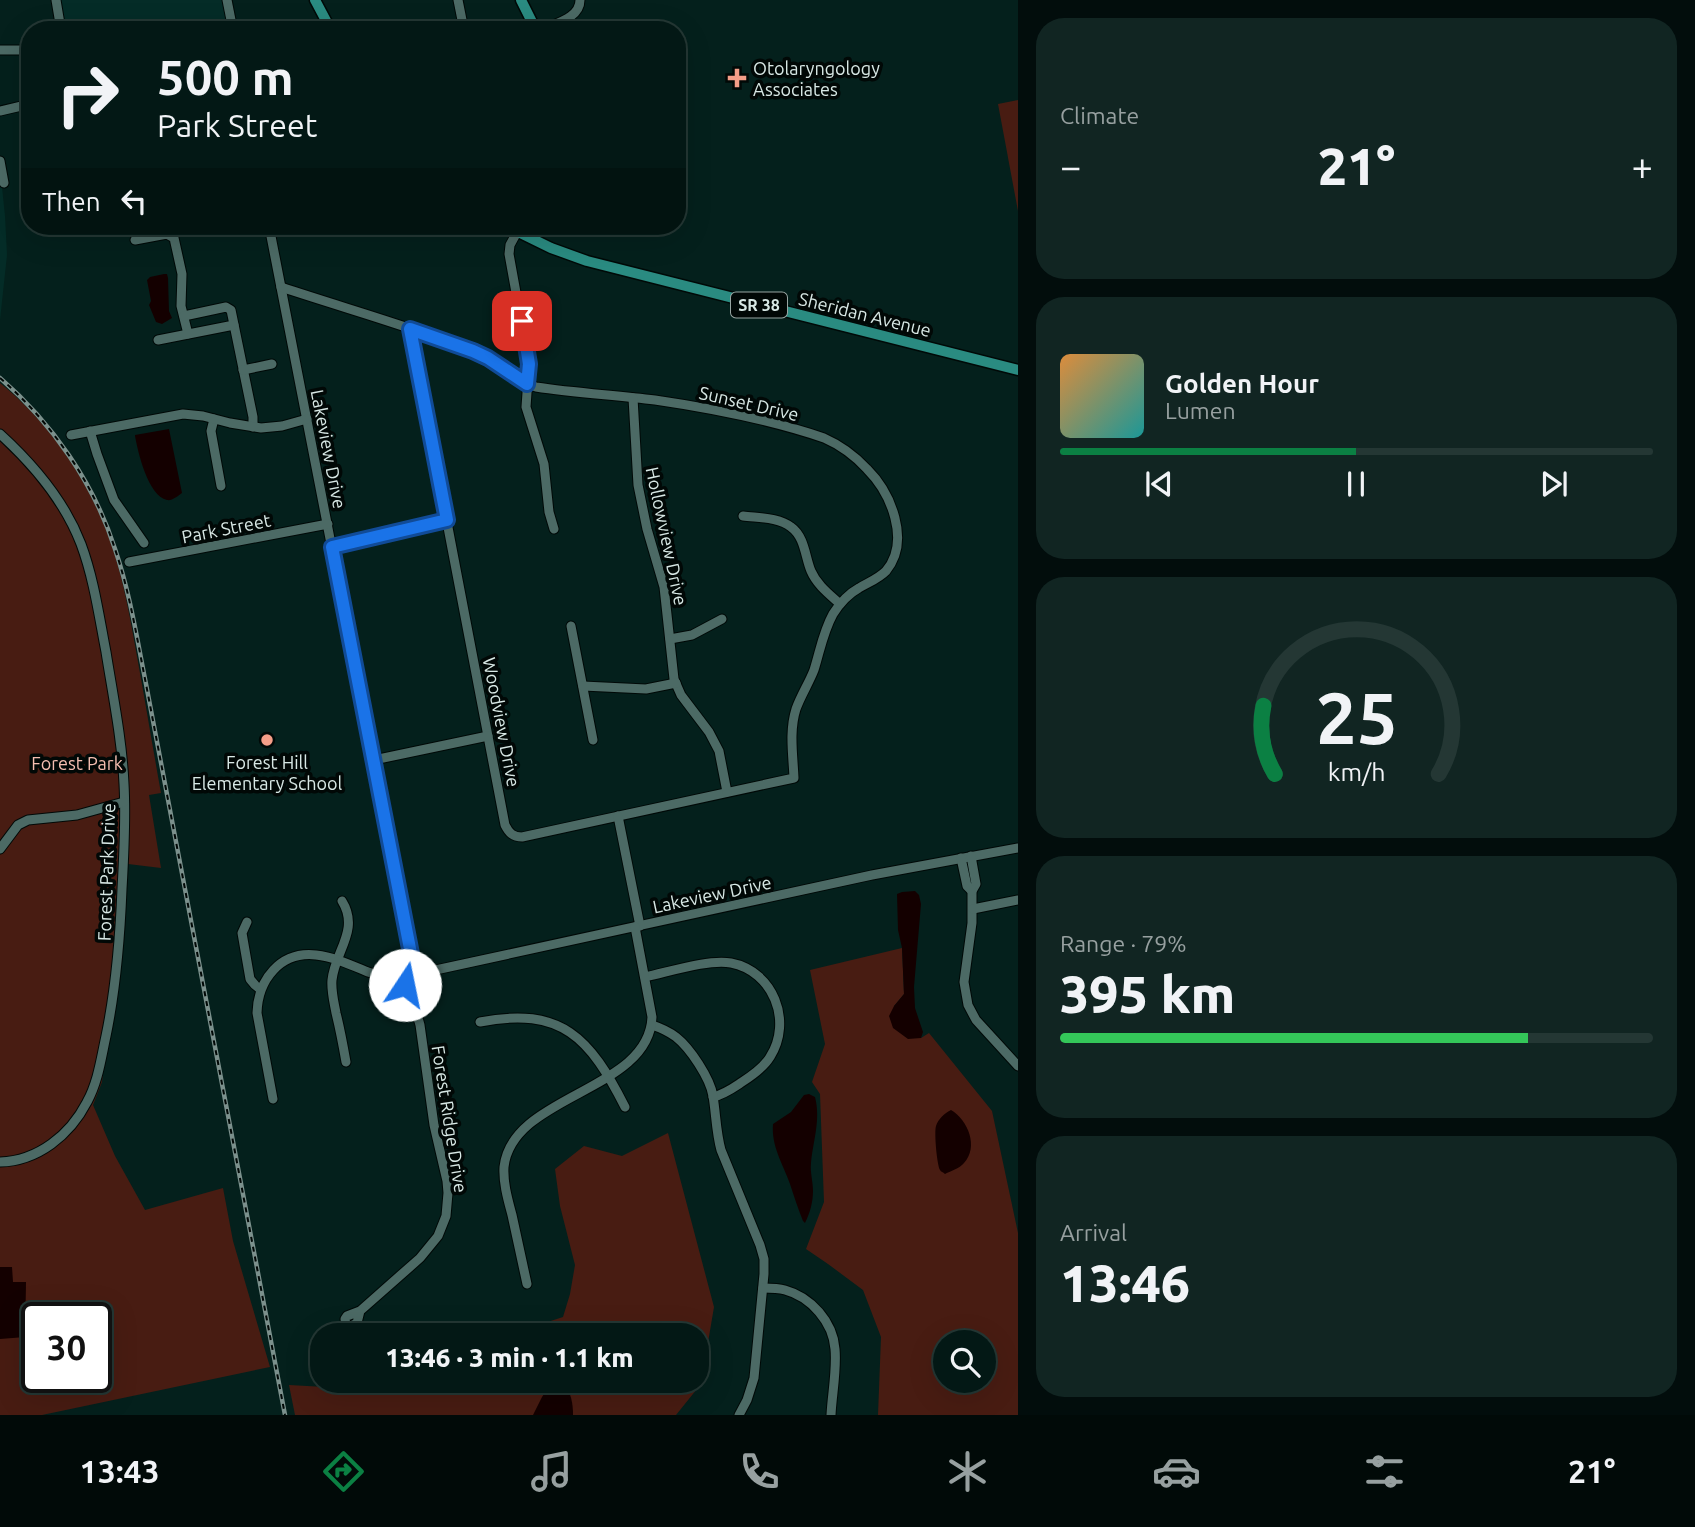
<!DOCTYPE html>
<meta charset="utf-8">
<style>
:root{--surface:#031815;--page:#112522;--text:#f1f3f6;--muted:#97a0a0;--line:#243734;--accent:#0b8043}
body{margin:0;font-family:Ubuntu,sans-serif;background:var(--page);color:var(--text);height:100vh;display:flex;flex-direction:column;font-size:26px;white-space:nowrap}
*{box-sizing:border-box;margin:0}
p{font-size:23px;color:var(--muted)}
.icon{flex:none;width:38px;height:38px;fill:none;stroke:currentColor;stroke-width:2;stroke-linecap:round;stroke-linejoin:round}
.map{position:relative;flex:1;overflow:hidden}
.drawer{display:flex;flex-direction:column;gap:18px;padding:18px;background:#020d0c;width:677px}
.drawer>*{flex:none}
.top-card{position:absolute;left:21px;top:21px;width:665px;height:214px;border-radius:28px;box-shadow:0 7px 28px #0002,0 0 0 2px var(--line);background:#031815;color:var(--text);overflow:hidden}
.tools{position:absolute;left:933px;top:1330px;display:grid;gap:14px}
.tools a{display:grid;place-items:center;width:63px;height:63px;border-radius:50%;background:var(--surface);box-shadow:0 7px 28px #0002,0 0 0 2px var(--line);font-size:35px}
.speed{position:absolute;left:21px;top:1302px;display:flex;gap:14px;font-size:35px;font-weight:700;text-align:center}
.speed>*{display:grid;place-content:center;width:91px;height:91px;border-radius:50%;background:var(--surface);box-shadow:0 7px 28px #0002,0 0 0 2px var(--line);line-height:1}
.speed .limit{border:4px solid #111;border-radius:10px;background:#fff;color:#111}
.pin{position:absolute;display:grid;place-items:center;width:60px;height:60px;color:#fff;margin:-30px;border-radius:14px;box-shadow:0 4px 10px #0006}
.me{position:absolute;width:77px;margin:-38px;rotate:11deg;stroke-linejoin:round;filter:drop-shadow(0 0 5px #0008)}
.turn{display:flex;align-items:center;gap:24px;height:147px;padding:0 21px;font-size:32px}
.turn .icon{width:91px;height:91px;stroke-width:2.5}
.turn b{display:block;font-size:49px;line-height:60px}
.then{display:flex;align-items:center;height:66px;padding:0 21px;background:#0003;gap:14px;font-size:26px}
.big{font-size:52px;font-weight:800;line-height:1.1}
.drawer .card{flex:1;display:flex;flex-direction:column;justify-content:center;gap:10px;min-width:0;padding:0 24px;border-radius:28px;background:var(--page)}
.drawer .dial{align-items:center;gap:0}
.dial svg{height:182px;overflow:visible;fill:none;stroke:var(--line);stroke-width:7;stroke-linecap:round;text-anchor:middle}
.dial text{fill:var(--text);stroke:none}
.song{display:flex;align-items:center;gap:21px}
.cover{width:84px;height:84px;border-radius:10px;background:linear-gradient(135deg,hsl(30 70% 55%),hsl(180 70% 35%))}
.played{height:7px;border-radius:4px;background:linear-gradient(90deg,var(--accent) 50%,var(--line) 50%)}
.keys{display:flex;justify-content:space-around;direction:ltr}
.heat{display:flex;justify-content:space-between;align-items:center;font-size:38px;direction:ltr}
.charge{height:10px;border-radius:5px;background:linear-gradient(90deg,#34c759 79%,var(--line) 0)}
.trip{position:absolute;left:310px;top:1323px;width:399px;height:70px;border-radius:28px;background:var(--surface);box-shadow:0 7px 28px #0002,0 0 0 2px var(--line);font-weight:800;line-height:70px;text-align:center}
.tabs{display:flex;height:112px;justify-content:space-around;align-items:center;background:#010a08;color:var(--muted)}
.tabs .icon{width:49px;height:49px}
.tabs .on{color:var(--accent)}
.tabs b{font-size:32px;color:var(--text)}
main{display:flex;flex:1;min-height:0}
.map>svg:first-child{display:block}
</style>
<main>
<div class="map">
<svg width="1018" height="1415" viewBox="0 0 1018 1415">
<rect width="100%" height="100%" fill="#04201c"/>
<g fill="#042c27">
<polygon points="59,0 223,0 228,30 64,30"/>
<polygon points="0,168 5,216 7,255 0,320"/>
</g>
<g fill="#481c12" fill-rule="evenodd">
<polygon points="1018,100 1018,211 998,104"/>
<path d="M0,383C50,423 90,482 111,543C124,581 131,622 138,662C146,706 153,749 161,793L149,795L161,868L128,864L102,1082L93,1105L115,1156L145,1210L223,1188L233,1241L270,1367L42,1415H0ZM37,1318H96V1377H37Z"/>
<path d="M902,948L904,994L894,1006L921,1038L929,1033L992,1111L1018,1233V1415H878L881,1337L863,1290L828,1264L806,1249L824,1202L820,1094L812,1082L825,1044L810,970ZM945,1342H984V1381H945Z"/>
<polygon points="668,1133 714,1307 701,1384 676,1415 295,1415 289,1385 325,1387 338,1381 696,1381 696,1335 517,1335 523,1330 563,1317 570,1294 575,1265 560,1206 555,1169 584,1146 622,1156"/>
</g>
<g fill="#140000">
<polygon points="164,274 167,274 168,278 169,311 172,318 162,324 156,322 149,305 151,301 147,280 150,277"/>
<path d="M169,429L182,493C178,496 172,501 167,500C148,496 138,452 135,436V435Z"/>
<polygon points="915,891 919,895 921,904 914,987 915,1008 923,1032 921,1038 908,1039 893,1028 889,1016 894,1006 904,994 902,948 898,930 897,894 902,892"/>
<path d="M809,1094L815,1097C821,1120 813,1141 811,1163C810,1173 813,1181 813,1191C813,1202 810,1213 805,1223L803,1221C798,1209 794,1196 790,1184C783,1164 771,1146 773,1124L791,1112L804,1095Z"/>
<path d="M951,1110C968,1120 979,1147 964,1163C960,1168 951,1171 945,1174C943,1172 941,1172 940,1170C937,1165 934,1132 936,1126C938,1119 945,1113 951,1110Z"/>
<polygon points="0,1267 12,1267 13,1282 26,1282 25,1337 0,1339"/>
<path d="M553,1381L564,1383C571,1393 573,1403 573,1415H533L542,1397Z"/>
</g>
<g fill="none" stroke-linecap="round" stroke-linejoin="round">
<g stroke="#000907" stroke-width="11">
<g id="minor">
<polyline points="56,0 61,30"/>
<polyline points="227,0 233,30"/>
<polyline points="458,0 464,30"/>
<path d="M542,30C556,23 580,18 580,0"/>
<polyline points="0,50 30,50"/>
<polyline points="0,111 30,104"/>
<polyline points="0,161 4,183"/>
<path d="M269,226L412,959C416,968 421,972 431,971L872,875L1018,848"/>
<polyline points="517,232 510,245 509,254 529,364 526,407 544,464 549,512 554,529"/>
<polyline points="135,240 167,234 174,238 182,274 181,306 188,334"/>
<path d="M281,287C344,308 409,326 471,350C494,359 512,379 536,387C575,393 615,395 655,400C710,408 771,420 824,438C840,445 855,456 867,469C891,493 911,541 886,571C878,579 869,582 859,588C848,594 840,603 833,614C823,632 820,651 814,670C809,683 801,695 796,709C789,731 793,755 794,778L522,837C513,837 509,833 505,825L410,329"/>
<polyline points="184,316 226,307 231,310 253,417 253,427"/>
<polyline points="158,340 234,325"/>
<polyline points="243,370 272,364"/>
<polyline points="633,398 638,485 647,529 664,587 674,679 681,695 709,732 719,751 727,792"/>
<polyline points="214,419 211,431 221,486"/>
<polyline points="90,431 97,454 114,500 144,543"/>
<path d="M0,434C34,465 65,502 81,544C94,579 99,616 106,652C113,696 122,740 124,784C126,819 124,854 122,889C120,939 116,988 106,1036C101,1059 98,1082 87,1102C70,1135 38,1161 0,1162"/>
<polyline points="71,435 183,414 203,416 230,423 261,428 282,426 307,419"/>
<path d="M743,516C758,518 779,517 791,527C805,537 805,557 811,571C817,585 829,594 840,604"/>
<polyline points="333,547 447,520"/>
<polyline points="129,562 328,524"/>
<polyline points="571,626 593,740"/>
<polyline points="670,639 692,635 722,619"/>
<polyline points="583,686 646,689 676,683"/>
<polyline points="374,760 488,736"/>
<polyline points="618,816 640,926"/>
<polyline points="0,849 18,825 28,820 77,815 124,802"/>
<polyline points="971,856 976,884 972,891 972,923 964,982 968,1005 976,1020 1018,1066"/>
<polyline points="961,858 967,886 972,891"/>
<path d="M342,901C360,930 335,951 332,980C331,991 334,1002 336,1013C340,1029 343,1045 346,1062"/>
<polyline points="973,909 1018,900"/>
<polyline points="247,922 242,933 250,979 255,985 260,989"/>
<path d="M645,977C669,972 708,959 731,963C773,971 793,1021 770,1057C764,1067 753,1075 742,1082C733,1088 725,1094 713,1097"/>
<polyline points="405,985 415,966"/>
<path d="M480,1022C562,1006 590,1038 625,1107"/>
<path d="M652,1025C661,1028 668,1031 676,1037C690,1048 710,1078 713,1096C716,1114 716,1132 721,1150L760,1245L764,1259V1274L754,1378L747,1400L739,1415"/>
<path d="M273,1099L257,1013C258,980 280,951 316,955C334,957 351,965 368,972C382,977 396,981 409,987L420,1025L434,1125L447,1181L448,1193L446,1216L438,1236L420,1258L360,1311L347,1316L345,1319L346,1325L351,1326L357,1323L360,1311"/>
<path d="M527,1284C522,1261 517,1238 512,1215C508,1200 503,1183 504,1167C512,1094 649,1092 652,1017L635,927"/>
<path d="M763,1288C770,1288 778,1288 785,1290C811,1297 833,1322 835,1349C837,1370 832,1394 831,1415"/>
</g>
</g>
<g stroke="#000907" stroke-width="13">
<g id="major">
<polyline points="315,0 331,30"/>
<polyline points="521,0 536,30"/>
<polyline points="506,226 551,248 587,261 1018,370"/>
</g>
</g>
<use href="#minor" stroke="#4c6a65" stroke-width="9"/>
<use href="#major" stroke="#2a8b81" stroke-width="10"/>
<g stroke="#7b908c" stroke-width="4.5">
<path id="rail" d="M0,378C52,423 94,483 115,549C130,593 137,639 146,684L285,1415"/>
</g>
<use href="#rail" stroke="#010806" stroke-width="2" stroke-dasharray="5" stroke-linecap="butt"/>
</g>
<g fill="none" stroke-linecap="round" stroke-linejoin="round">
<g stroke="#114b97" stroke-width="18">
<polyline id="route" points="405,985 415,966 412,959 332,547 447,520 410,329 473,351 488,358 527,384 529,364 522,321"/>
</g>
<use href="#route" stroke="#1a73e8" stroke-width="12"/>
</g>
<g fill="#f49e88" stroke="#010806" stroke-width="2.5">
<path d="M733.5 67.5h7v7h7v7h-7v7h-7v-7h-7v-7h7z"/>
<circle cx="267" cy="740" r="7"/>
</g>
<g text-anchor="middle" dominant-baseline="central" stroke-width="7" stroke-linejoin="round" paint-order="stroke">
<rect fill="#010806" stroke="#98a5a2" stroke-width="2" x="731" y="292.5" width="56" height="25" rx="5"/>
<g font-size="16" font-weight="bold" fill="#d8e8e5">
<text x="759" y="305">SR 38</text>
</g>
<g font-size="18" fill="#d8e8e5" stroke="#010806" text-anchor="start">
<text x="753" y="68">Otolaryngology<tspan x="753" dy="21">Associates</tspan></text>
<text x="267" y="762" text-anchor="middle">Forest Hill<tspan x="267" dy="21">Elementary School</tspan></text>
</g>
<g font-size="18" fill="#d8e8e5" stroke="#010806">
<text transform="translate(865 314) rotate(14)">Sheridan Avenue</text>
<text transform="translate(749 403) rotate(13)">Sunset Drive</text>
<text transform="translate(329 449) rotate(79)">Lakeview Drive</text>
<text transform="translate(226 528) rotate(-11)">Park Street</text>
<text transform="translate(667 536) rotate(78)">Hollowview Drive</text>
<text transform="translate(502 722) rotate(79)">Woodview Drive</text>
<text transform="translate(106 872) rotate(-88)">Forest Park Drive</text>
<text transform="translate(712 894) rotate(-12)">Lakeview Drive</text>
<text transform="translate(450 1119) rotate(81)">Forest Ridge Drive</text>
</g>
<g font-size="18" fill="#f4beb0" stroke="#010806">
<text x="77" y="763">Forest Park</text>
</g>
</g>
</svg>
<div class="tools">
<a><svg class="icon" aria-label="search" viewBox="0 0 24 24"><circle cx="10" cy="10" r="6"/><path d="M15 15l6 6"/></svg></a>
</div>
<div class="speed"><div class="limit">30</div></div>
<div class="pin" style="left:522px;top:321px;background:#d93025"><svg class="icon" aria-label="arrive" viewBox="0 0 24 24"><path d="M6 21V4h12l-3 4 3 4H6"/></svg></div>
<svg class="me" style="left:405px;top:985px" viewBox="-20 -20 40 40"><circle r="19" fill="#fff"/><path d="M0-13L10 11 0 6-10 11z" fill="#1a73e8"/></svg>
<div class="trip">13:46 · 3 min · 1.1 km</div>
<div class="top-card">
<div class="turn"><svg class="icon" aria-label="right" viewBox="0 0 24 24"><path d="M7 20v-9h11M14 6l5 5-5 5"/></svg><div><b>500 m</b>Park Street</div></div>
<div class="then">Then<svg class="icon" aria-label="left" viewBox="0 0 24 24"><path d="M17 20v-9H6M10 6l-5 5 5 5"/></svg></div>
</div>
</div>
<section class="drawer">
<div class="card"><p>Climate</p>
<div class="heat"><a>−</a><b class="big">21°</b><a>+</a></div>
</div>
<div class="card">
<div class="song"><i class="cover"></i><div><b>Golden Hour</b><p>Lumen</p></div></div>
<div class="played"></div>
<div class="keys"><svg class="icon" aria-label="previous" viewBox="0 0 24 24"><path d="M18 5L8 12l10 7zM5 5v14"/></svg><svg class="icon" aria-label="pause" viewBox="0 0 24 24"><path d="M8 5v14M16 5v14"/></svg><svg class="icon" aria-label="next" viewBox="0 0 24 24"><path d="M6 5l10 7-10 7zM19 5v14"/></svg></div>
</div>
<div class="card dial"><svg viewBox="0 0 100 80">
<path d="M14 69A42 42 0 1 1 86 69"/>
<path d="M14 69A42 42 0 0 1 9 39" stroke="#0b8043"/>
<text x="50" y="56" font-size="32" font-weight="700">25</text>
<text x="50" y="72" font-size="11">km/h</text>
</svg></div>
<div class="card"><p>Range · 79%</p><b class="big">395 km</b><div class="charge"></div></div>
<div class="card"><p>Arrival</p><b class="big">13:46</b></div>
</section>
</main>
<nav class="tabs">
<b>13:43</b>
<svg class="icon on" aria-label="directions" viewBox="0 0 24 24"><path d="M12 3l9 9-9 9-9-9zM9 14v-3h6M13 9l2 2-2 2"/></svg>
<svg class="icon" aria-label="music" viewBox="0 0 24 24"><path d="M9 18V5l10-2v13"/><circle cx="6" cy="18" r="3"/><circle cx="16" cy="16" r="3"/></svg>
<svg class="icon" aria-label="phone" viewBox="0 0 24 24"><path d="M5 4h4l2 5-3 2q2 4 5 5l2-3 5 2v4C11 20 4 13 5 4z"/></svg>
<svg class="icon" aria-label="climate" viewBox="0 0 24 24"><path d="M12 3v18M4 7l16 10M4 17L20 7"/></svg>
<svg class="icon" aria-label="car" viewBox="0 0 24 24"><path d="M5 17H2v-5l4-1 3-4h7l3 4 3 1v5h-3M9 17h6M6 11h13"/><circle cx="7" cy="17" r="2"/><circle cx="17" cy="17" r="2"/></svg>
<svg class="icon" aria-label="filters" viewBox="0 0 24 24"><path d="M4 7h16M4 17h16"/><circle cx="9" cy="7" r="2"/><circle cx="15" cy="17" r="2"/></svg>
<b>21°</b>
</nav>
